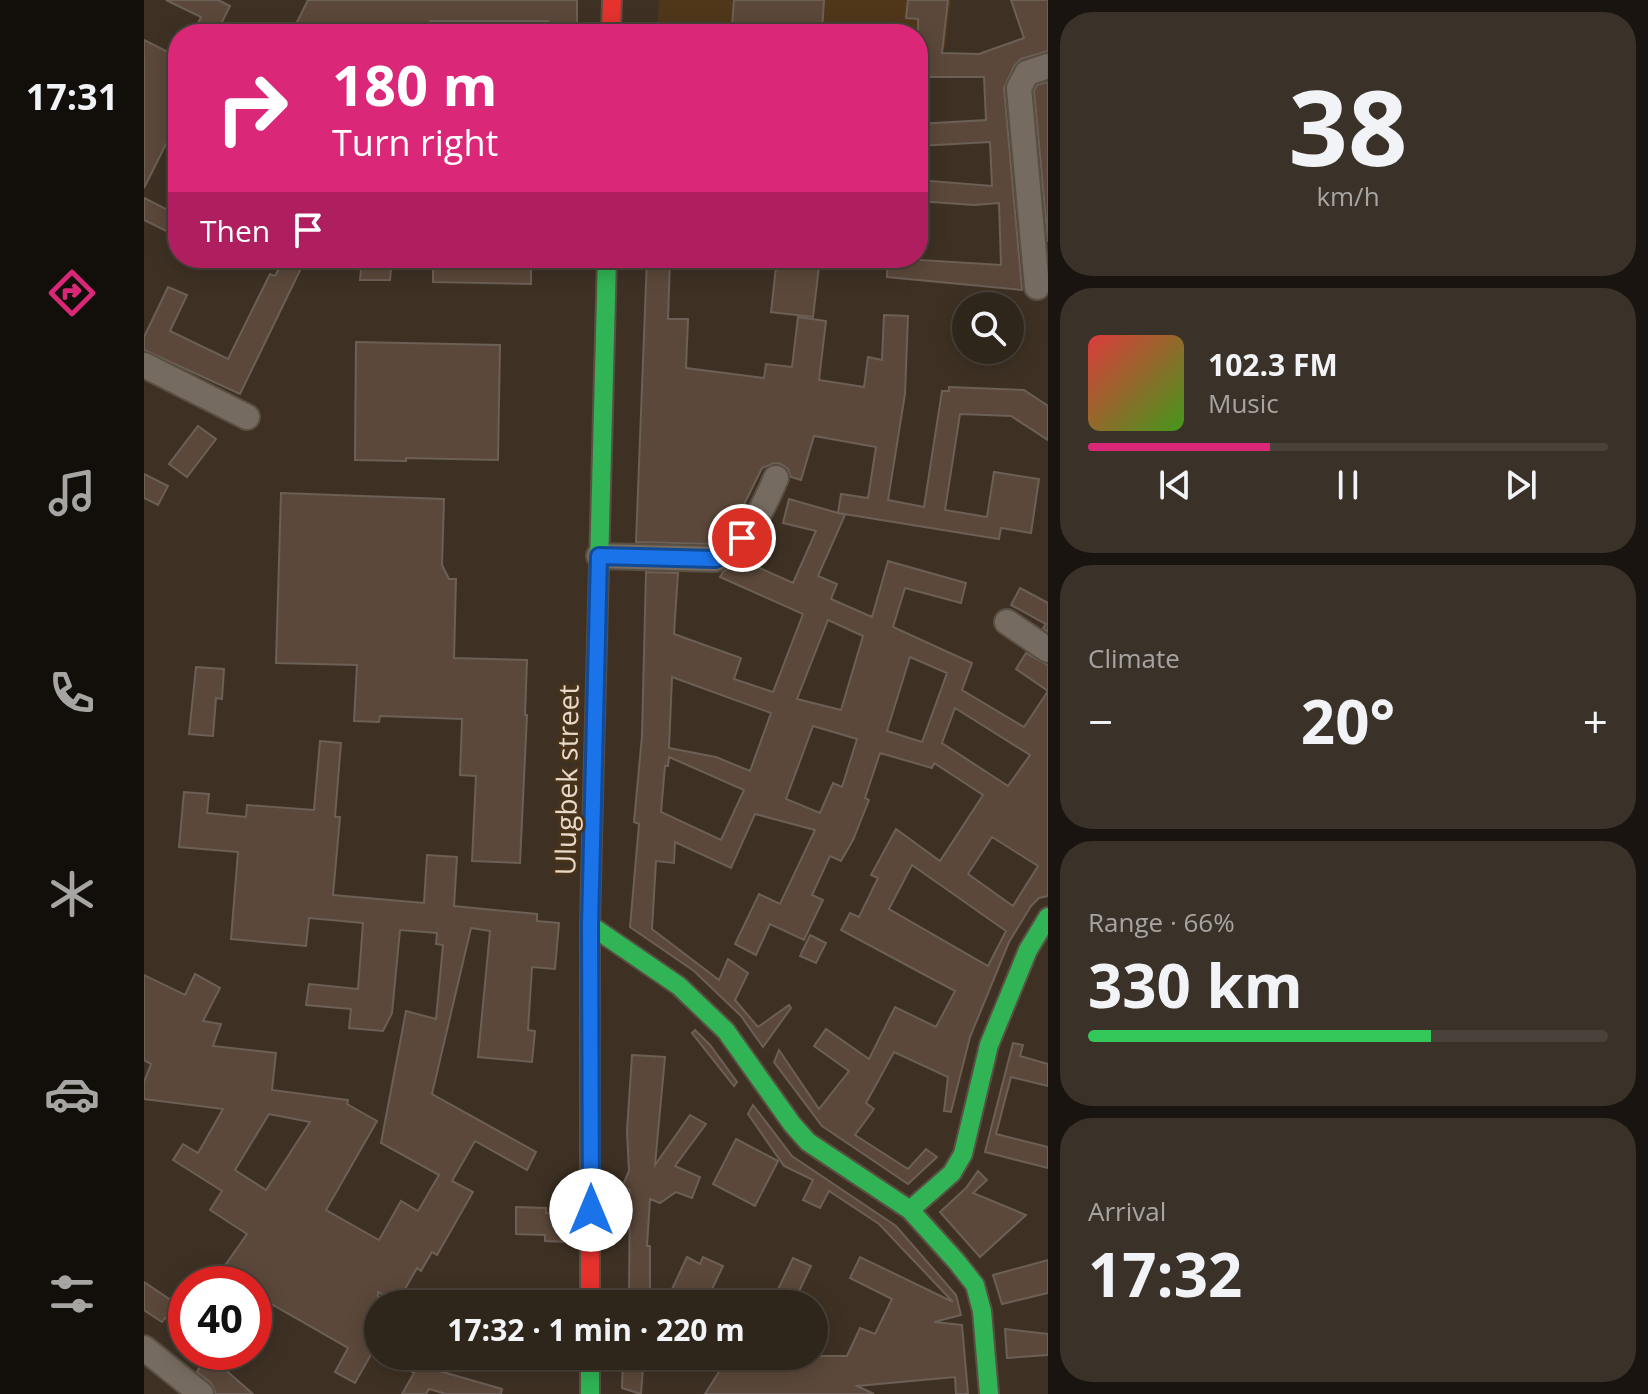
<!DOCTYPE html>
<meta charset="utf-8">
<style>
:root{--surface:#2e251b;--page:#3a3128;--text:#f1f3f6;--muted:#a7a5a3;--line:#49423a;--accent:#db2777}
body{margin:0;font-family:"Open Sans",sans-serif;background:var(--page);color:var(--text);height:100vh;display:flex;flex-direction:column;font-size:30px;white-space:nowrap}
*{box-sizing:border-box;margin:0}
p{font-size:26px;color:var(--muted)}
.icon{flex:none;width:44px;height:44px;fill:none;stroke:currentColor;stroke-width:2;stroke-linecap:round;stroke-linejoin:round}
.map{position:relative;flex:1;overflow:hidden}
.sheet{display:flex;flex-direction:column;gap:12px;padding:12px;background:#19140f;width:600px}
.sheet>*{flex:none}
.banner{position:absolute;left:24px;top:24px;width:760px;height:244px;border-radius:32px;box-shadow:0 4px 20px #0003,0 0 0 2px var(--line);background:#db2777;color:#fff;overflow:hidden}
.controls{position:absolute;left:808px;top:292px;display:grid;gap:16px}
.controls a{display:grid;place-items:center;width:72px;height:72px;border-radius:50%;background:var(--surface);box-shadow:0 4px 20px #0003,0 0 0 2px var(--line);font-size:40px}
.speed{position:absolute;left:24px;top:1266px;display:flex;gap:16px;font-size:40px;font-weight:700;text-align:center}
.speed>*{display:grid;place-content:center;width:104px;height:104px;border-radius:50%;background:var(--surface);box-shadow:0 4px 20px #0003,0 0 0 2px var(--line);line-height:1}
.speed .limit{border:12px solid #d22;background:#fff;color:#111}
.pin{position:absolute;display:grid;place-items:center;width:68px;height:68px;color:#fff;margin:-34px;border:4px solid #fff;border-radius:50%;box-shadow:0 2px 8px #0007}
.me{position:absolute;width:88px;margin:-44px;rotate:0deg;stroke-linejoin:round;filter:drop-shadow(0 0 6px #0008)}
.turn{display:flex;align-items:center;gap:28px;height:168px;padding:0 32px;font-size:36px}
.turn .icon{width:104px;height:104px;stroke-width:2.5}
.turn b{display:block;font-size:56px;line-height:68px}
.then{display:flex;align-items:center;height:76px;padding:0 32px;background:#0003;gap:16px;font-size:30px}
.big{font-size:60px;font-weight:700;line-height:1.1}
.sheet .widget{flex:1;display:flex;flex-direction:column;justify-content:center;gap:12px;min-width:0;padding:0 28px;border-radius:32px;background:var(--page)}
.sheet .dial{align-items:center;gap:0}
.dial b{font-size:104px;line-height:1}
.song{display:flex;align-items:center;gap:24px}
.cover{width:96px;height:96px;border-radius:12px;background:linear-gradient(135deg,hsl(0 70% 55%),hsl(100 70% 35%))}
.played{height:8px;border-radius:4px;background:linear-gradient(90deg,var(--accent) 35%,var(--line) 35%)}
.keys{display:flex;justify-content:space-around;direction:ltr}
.heat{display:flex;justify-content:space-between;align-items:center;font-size:44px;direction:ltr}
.charge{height:12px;border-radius:6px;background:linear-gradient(90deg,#34c759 66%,var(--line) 0)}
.trip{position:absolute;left:220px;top:1290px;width:464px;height:80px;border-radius:40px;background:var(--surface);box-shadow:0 4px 20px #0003,0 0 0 2px var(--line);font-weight:700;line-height:80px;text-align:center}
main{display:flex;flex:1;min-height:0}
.menu{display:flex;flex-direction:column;width:144px;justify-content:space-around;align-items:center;background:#120f0b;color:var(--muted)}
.menu .icon{width:56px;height:56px}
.menu .on{color:var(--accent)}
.menu b{font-size:36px;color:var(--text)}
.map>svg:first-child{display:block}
</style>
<main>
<nav class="menu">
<b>17:31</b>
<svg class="icon on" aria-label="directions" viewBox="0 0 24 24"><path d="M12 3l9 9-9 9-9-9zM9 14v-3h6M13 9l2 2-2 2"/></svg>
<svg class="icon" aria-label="music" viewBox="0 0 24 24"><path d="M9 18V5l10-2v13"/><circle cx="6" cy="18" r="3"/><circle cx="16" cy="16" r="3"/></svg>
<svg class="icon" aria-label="phone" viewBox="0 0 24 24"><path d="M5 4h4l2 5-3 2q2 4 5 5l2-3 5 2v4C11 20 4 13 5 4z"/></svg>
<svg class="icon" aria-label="climate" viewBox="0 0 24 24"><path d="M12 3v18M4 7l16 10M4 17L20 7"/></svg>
<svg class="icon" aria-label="car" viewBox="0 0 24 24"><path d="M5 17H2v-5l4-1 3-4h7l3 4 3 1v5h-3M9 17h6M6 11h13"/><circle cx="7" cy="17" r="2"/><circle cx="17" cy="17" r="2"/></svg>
<svg class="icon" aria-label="filters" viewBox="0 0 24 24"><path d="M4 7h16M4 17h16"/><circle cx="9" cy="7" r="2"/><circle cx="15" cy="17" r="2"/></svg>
</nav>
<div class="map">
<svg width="904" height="1394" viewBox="0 0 904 1394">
<rect width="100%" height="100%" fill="#3e3124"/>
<polygon fill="#50371a" points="515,0 807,0 801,48 774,48 774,34 513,34"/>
<g fill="#5b483a" stroke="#6c5f56" stroke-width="2" fill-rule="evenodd">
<polygon points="22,0 74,0 86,6 72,34 49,34 57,17"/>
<polygon points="164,0 433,0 433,34 404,34 404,21 286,21 282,34 208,34 182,24 178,34 147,34"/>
<polygon points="590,0 680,0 678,31 588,26"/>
<polygon points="764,0 804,0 798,53 835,54 880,38 867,0 904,0 904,51 877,59 870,66 860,88 878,290 743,277 744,258 857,265 855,203 830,205 774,201 774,180 848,186 846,142 774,146 774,124 842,120 840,77 774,77 774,19 762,18"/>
<polygon points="0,40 34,57 34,135 28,132 0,188"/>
<polygon points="904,82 904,242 890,91 893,85"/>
<polygon points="0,198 34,215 34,237 0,220"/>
<polygon points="140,258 162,258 96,394 0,350 0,337 24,287 43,295 26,331 84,359 126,274 131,276"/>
<polygon points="218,258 248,258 246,280 216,280"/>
<polygon points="289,258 387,258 387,284 289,282"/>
<path d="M503,258H526L524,319H544L542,368L620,378L622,364L648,367L654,317L682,321L675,380L720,387L724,357L738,360L740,315L764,316L761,394L744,500L780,507L798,391H805V387L880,390L904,406V440L867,416L816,414L801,510L843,517L850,472L895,479L887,533L857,528L855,539L694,513L701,515L674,576L693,584L687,599L728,617L744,561L822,583L817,603L761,588L749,627L828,663L818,690L880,727L904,691V896L895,898L887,906L865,942L826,1037L807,1112L800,1111L804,1077L750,1052L722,1103L730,1109L711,1135L764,1169L782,1149L793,1157L764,1184L678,1126L630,1062L635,1050L675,1109L705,1071L670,1046L682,1029L725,1059L751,1007L792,1027L811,991L697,930L706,913L715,917L734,878L727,875L752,829L796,861L839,795L790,763L788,768L736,753L721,798L725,800L709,840L697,861L686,856L668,895L679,900L660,940L626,924L612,955L591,944L615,894L636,904L671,830L611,814L587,868L531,842L530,863L512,861L508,929L575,980L584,959L604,973L591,1000L614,1027L645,1005L647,1008L619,1047L597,1016L550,971L486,927L495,824L490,822L498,736L502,572L534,573L530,634L597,658L590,679L629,692L659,614L576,577L579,572L598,560L649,583L672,531L639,523L645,499L694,513L697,494L724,498L732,447L670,436L657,480L647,477L644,469L637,464L630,463L618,468L589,527L574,541L568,544L492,542ZM684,620L719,636L697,710L653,699ZM766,657L803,673L778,742L743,731ZM528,677L627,713L606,771L572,757L525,748ZM811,708L886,755L864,786L798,743ZM669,726L713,739L698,787L689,783L676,813L642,799ZM525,757L600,790L577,840L517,812L521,766H524ZM848,837L894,866L869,906L824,874ZM768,865L862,931L844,966L745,909Z"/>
<polygon points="633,258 676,258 669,317 627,312"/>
<polygon points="212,342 356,345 354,460 262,458 262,461 211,460"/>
<polygon points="54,426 72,439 43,477 25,464"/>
<polygon points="0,474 24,486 14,505 0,498"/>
<polygon points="137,493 300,499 298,565 305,579 312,579 310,658 383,660 381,715 383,715 376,863 328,861 332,776 316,775 318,719 236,716 235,722 210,721 213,665 132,663"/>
<polygon points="876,588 904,603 904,632 899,628 902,624 867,605"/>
<polygon points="882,653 904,665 904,691 872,669"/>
<polygon points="52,667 80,669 78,699 72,698 69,736 45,734"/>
<path d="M176,741L197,743L191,817H196L189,895L280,903L283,855L313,857L310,906L393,914V921L415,923L411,969L388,967L384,1030L391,1031L388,1062L334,1057L346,931L327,928L288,1094L392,1152L383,1170L331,1141L308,1181L329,1192L293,1255L288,1252L277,1271L273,1268L253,1303L234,1292V1342L211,1383L191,1372L204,1348L110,1294V1284H68L103,1234L66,1210L78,1191L29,1160L39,1144L54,1153L79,1109L0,1099V1082L7,1064L0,1060V975L41,995L51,974L76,988L59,1021L77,1024L69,1046L132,1053L128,1090L204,1100L203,1104L233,1121L182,1210L235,1240L257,1201L274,1211L295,1175L237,1143L262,1011L292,1019L299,945L292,944L293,933L256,930L248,1013L239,1031L205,1028L207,1009L162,1005L165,984L214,989L219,923L165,918L162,946L87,939L94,852L35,847L40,792L65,794L63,813L102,817L103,805L170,810ZM125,1114L166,1122L122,1190L91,1170Z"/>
<polygon points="666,935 682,943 672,963 656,956"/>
<polygon points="551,1030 566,1045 593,1082 590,1086 548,1033"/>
<polygon points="869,1043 879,1045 876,1056 904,1064 904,1086 867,1077 852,1134 904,1147 904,1168 841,1152"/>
<polygon points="488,1055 521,1057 511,1165 546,1115 562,1124 531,1166 556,1177 548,1198 532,1192 516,1203 506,1199 503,1246 506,1246 506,1303 485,1293 486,1190 478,1187 485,1171 483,1131"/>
<polygon points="609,1105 648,1156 752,1226 812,1295 817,1315 790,1322 818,1325 824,1394 812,1394 811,1377 713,1386 730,1394 561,1394 585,1356 703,1356 716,1328 731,1334 748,1299 706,1278 716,1257 809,1302 735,1224 685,1191 676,1208 659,1200 669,1180 640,1166 604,1114"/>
<polygon points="592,1139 634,1161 611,1206 569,1184"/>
<polygon points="834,1171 843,1180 829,1193 882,1215 836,1257 796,1212 822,1188"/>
<polygon points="372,1207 402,1208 402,1213 425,1214 424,1242 401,1241 401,1235 372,1234"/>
<polygon points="543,1257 556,1264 559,1257 579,1266 561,1304 521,1304"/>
<polygon points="649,1258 667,1266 649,1304 627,1304"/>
<polygon points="904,1260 904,1293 858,1304 849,1275"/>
<polygon points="0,1282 42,1310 42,1328 21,1318 18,1322 0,1310"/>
<polygon points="861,1329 904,1334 904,1355 863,1358"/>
<polygon points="63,1352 83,1352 77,1366 109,1394 72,1394 67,1383 53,1372"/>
<polygon points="240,1356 287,1356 285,1368 358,1389 357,1394 302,1394 285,1389 282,1394 258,1394 270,1373"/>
<polygon points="479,1356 500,1356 497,1394 478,1388"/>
</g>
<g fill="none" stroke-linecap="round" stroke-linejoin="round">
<g stroke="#5a4f43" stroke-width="28">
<g id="street">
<polyline points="893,287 875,88 883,73 904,66"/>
<polyline points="0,365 103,417"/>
<path d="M455,556L571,559C601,549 620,506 632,478"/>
<polyline points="863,622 904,650"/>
<polyline points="0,1348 57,1394"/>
</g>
</g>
<g stroke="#5a4f43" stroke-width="22">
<g id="fast">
<polyline points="449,796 463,258"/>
<polyline points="446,925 535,986 582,1031 648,1124 664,1142 766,1210 813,1262 831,1285 838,1311 845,1394"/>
<polyline points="766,1210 808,1173 819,1154 845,1045 884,950 904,917"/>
<polyline points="446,1356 446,1394"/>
</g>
</g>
<g stroke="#5a4f43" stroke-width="22">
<g id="jam">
<polyline points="467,34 468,0"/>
<polyline points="446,1304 446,925 449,796"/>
</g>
</g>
<use href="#street" stroke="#756b60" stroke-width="24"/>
<use href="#fast" stroke="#30b455" stroke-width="18"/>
<use href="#jam" stroke="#e5322d" stroke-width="18"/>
</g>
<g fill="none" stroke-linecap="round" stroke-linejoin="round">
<g stroke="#114b97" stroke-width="20">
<polyline id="route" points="447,1210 446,925 455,556 571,559 583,555 598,538"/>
</g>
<use href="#route" stroke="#1a73e8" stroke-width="14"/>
</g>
<g text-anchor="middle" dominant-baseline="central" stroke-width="6" stroke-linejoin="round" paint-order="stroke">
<g font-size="28" fill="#e8d9cb" stroke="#483219">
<text transform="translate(422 780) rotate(-89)">Ulugbek street</text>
</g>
</g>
</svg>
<div class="controls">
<a><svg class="icon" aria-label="search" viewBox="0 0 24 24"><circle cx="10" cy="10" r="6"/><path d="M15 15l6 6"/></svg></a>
</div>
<div class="speed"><div class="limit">40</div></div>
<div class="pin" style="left:598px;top:538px;background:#d93025"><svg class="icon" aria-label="arrive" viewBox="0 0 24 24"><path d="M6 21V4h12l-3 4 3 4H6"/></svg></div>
<svg class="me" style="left:447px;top:1210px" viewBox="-20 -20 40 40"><circle r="19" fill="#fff"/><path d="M0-13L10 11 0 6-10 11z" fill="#1a73e8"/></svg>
<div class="trip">17:32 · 1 min · 220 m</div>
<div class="banner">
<div class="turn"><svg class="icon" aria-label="right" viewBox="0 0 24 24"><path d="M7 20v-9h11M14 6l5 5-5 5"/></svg><div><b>180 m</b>Turn right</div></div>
<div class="then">Then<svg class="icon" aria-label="arrive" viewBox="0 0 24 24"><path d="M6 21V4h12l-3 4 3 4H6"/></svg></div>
</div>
</div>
<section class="sheet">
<div class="widget dial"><b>38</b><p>km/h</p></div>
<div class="widget">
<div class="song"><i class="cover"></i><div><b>102.3 FM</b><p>Music</p></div></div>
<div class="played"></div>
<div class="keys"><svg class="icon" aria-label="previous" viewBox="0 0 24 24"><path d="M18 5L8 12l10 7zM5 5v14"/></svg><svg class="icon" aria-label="pause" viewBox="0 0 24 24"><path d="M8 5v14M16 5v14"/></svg><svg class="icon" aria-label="next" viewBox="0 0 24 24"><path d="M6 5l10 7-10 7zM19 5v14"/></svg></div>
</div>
<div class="widget"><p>Climate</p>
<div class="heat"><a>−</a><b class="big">20°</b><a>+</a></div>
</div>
<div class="widget"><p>Range · 66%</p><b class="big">330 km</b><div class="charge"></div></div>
<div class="widget"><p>Arrival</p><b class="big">17:32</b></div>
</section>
</main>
